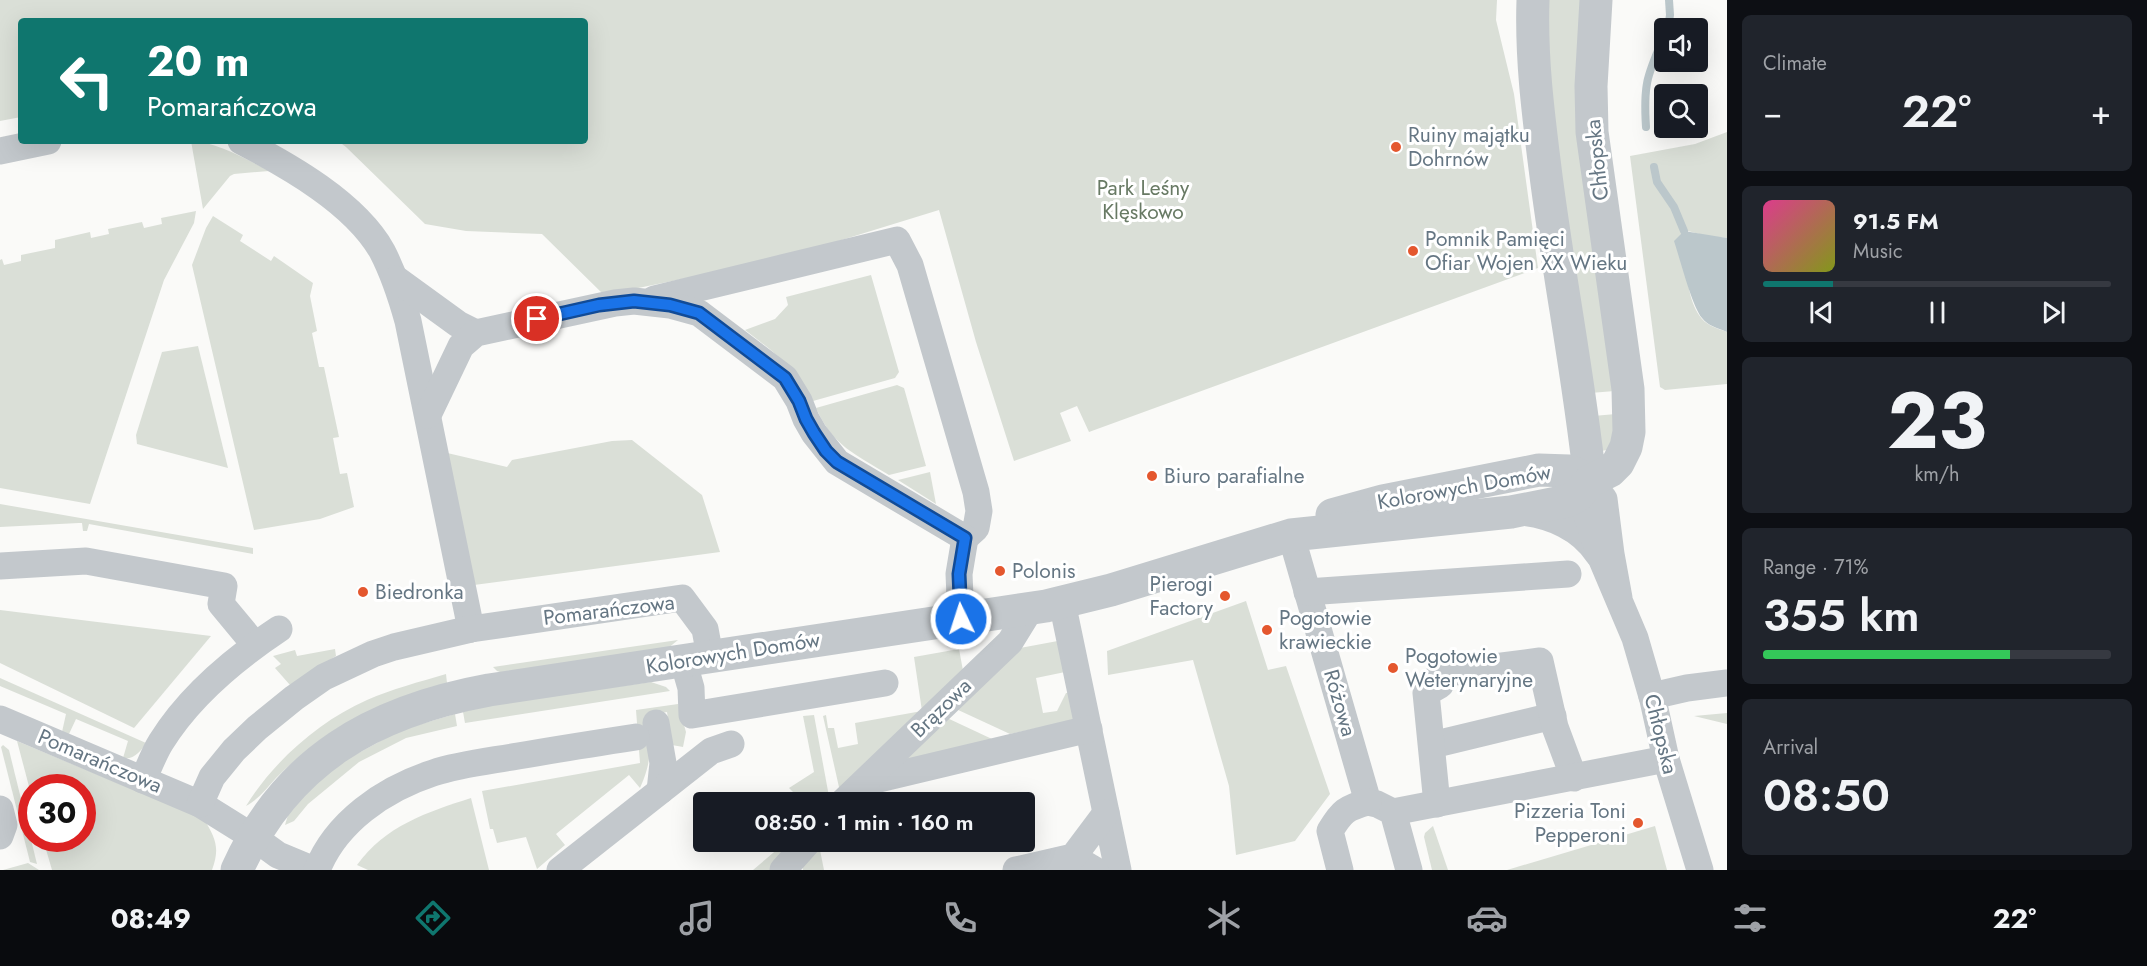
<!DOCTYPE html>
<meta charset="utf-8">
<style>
:root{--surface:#171b24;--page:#20242c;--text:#f1f3f6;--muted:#9ea1a6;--line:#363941;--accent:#0f766e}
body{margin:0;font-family:Jost,sans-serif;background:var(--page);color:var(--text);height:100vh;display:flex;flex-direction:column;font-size:22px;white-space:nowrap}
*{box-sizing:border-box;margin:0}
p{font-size:20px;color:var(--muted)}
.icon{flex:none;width:33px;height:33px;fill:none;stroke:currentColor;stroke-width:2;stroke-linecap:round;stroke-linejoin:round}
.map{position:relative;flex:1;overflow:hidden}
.drawer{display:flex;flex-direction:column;gap:15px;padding:15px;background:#0d0f14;width:420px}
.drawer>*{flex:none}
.guide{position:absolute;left:18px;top:18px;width:570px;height:126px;border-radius:6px;box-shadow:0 6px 24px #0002;background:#0f766e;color:#fff;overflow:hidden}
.tools{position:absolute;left:1654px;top:18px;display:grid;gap:12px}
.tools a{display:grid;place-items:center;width:54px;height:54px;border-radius:6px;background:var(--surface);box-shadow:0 6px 24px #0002;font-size:30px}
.speed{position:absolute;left:18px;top:774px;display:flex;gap:12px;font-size:30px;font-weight:700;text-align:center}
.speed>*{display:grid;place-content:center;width:78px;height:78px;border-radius:50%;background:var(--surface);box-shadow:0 6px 24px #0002;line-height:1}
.speed .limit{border:9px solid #d22;background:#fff;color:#111}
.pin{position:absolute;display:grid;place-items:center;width:51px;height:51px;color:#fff;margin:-26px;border:3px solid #fff;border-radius:50%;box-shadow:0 2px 6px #0007}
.me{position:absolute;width:66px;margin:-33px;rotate:356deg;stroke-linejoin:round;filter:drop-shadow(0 0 4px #0008)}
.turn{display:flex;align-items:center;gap:21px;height:126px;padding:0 30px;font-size:27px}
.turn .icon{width:78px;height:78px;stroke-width:2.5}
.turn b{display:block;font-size:42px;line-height:51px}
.big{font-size:45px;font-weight:600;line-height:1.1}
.drawer .widget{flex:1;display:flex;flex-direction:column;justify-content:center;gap:9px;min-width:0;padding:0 21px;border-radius:9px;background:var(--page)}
.drawer .dial{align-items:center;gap:0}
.dial b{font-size:78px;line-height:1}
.song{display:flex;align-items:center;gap:18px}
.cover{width:72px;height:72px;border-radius:9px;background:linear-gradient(135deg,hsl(330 70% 55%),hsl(70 70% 35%))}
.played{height:6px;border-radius:3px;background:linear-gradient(90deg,var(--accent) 20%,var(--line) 20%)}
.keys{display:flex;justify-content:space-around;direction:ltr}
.heat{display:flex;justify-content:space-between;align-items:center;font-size:33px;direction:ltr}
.charge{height:9px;border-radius:4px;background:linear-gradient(90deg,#34c759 71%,var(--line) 0)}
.trip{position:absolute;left:693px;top:792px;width:342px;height:60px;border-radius:6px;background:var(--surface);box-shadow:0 6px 24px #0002;font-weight:600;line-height:60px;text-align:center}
.dock{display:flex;height:96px;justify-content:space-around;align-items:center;background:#090b0e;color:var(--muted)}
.dock .icon{width:42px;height:42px}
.dock .selected{color:var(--accent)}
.dock b{font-size:27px;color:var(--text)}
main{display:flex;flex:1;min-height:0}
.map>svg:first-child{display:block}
</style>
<main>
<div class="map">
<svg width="1727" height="870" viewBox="0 0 1727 870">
<rect width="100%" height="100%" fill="#fafaf8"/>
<g fill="#dadfd7">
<polygon points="0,0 1497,0 1496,20 1514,94 1538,268 1089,432 1077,406 1060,413 1071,441 1014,461 976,342 939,210 780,259 604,295 542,234 466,231 425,224 346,147 338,141 585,141 585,21 21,21 21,117 0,121"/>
<polygon points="1546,0 1584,0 1615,391 1590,393 1551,113"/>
<path d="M1727,132V238L1707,236L1688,231C1687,258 1683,296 1702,319C1708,326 1719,329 1727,332V384L1665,390L1660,387L1630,156L1695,144Z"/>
<path d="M191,141C214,141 249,160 269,171L234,174L230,176L203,209Z"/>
<polygon points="196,211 194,223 164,280 90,504 0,488 0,260 2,259 4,265 21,261 21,255 55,248 55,240 90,232 91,238 109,234 108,229 142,222 144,228 162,224 161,218"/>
<polygon points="213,216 243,235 240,241 271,261 274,256 313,283 310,296 317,331 312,333 319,367 324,367 339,437 333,438 340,474 347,473 354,507 320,519 254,530 192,265 206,228"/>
<path d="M871,275L899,372L895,378L813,401C799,370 771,350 745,330L775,319L788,305L786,297Z"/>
<polygon points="198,346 228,468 137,444 136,435 162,352"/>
<path d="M897,385L904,388L926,466L889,475C855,454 833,446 816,408Z"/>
<polygon points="1616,414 1612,445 1607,450 1601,451 1593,416"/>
<polygon points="632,440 702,495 720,552 474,585 443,452 507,467 512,460 612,441"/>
<polygon points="930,472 936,504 898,480"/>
<polygon points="0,504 253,548 253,554 89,524 87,531 83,531 82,523 79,523 0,527"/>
<polygon points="1246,601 1268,670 1286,666 1330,794 1295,841 1236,855 1229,786 1193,660 1108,675 1107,651"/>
<polygon points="0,610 211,636 134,728 0,663"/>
<polygon points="678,640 667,649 506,674 497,671 493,667"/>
<polygon points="1063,640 1070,671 1036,678 1043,713 1057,711 1066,693 1075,692 1078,719 1010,734 956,709 1015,649"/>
<polygon points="335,649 336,656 290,685 275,668 281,664 273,656 295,650 297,656"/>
<polygon points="959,649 964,676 841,796 823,716 826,715 828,728 834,728 838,748 858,744 855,723 922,711 914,657"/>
<path d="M446,674L447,683C398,699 352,714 311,747C299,757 287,767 276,778C266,789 259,799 246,806C273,762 319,721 367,700C392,689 419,682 446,674Z"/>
<path d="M0,678L146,743C141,751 134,760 123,758L128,741L76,719L69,734L62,732L66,714L0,686Z"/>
<polygon points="651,682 666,687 670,691 465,723 463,712 485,705"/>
<path d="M678,704L686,732L683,747L672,745L667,712L647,716C650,747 653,759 640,788L629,775L556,834L565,845L537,869L526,837L497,843L493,829H490L482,791L640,763L636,710Z"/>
<polygon points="1727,713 1727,724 1694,716"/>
<polygon points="455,714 457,726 406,738 359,762 308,804 294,821 285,825 288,815 312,785 340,763 401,730"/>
<polygon points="814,715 830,802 781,802 793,792 789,788 814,772 803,716"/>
<polygon points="945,717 992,739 895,764"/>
<path d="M17,741L204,819C216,839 220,848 212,870H52L43,839L82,838V788H32L31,794Z"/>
<polygon points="3,745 9,750 37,864 30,862 1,747"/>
<path d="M471,798L489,870H368L357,865C385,826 427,812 471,798Z"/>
<polygon points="1433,826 1448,870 1432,870 1424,837 1425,833"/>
<polygon points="1655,826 1667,870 1507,870"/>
<polygon points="786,842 793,845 770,870 753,870"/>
<polygon points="817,842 848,842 820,850 824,870 803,870 802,863"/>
<polygon points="28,863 39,870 3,870"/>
</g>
<path fill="#bbc7cb" d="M1684,231L1727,238V332C1718,328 1708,326 1702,318C1692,306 1680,259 1674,241Z"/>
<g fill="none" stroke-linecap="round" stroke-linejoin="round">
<g stroke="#bbc7cb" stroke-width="8">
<polyline points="1668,28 1670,15 1669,0"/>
<path d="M1646,127C1643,82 1648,74 1665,34"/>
<polyline points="1654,167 1657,182 1674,207 1684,231"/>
</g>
<g stroke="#c3c8cc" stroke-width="27">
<path d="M241,141C289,166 355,203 382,251C394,274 401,296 408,321L471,629"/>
<polyline points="0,151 48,141"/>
<polyline points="396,279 458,324 476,333"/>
<polyline points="654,299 897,240 910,265 976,492 979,511 976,528 965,538"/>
<polyline points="428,415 461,346 476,333 615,303 634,301 670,305 699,313 785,378 799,401 806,419 814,433 837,462 965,538"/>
<path d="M1521,512C1551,515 1581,528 1598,554"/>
<polyline points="1291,535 1368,802 1377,804 1393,812 1409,870"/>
<polyline points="0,566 86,561 224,586 221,604 255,645"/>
<polyline points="1307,592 1568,574"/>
<polyline points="1619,598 1611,554 1604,499 1590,481 1585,509 1599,553 1635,638 1653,700 1666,759 1700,870"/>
<polyline points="1062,602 1118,870"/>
<polyline points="961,619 959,574 965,538"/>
<polyline points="683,660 691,688 692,715 885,683"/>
<polyline points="1652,696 1687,688 1727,683"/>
<polyline points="0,719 200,804 253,837 278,855 314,870"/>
<polyline points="656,723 663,763 660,791"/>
<polyline points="1432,745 1553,716"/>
<path d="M143,780C149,767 154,753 161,742C190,695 234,659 279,629"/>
<polyline points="866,782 1089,729"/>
<polyline points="843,802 1010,642 1031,608"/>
<polyline points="200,804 212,777 234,750 257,728 294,698 324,677 373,654 394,647 471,629 682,598 705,629 710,656"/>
<polyline points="1437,804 1426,693 1440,685 1439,674 1540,661 1555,727 1574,778"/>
<polyline points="0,809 4,825 0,836"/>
<polyline points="1393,812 1666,759"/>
<polyline points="1073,857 1095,870"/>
<path d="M317,870C336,822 384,789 433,773C460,764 490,761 518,756C558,749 597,743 636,737"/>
<polyline points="560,870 711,751 731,744"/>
<polyline points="783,870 808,842"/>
<polyline points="1016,870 1073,857 1106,813"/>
<path d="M1340,870L1330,831C1342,811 1346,808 1368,802"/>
</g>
<g stroke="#c3c8cc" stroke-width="33">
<path d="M1533,0C1531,57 1538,112 1545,168C1558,273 1579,376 1590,481"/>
<polyline points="1332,515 1383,501 1539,470 1569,471 1590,481"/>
<path d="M237,870C286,760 374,711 489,690L1046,606L1111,590L1291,535L1511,512L1567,501L1577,496L1590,481L1610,471L1618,463L1626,447L1629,432L1628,389L1592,132L1591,86L1596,0"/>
</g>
</g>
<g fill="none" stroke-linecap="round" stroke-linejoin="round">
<g stroke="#114b97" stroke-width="15">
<polyline id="route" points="537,319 599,305 634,301 670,305 699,313 785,378 799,401 806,419 814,433 826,451 837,462 965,538 959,574 961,619"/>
</g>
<use href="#route" stroke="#1a73e8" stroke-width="10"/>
</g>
<g fill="#e4572e" stroke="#fff" stroke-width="2">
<circle cx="1396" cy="147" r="6"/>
<circle cx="1413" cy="251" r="6"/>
<circle cx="1152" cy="476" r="6"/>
<circle cx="1000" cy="571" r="6"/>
<circle cx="363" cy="592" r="6"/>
<circle cx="1225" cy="596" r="6"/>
<circle cx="1267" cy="630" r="6"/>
<circle cx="1393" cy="668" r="6"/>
<circle cx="1638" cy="823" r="6"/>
</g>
<g text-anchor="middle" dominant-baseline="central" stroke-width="6" stroke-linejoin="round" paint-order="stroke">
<g font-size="21" fill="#657683" stroke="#fff" text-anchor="start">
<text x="1408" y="135">Ruiny majątku<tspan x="1408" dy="24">Dohrnów</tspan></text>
<text x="1425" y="239">Pomnik Pamięci<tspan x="1425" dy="24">Ofiar Wojen XX Wieku</tspan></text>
<text x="1164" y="476">Biuro parafialne</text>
<text x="1012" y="571">Polonis</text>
<text x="1213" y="584" text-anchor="end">Pierogi<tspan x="1213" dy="24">Factory</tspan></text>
<text x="375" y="592">Biedronka</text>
<text x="1279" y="618">Pogotowie<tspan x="1279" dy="24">krawieckie</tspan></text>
<text x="1405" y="656">Pogotowie<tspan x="1405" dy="24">Weterynaryjne</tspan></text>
<text x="1626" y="811" text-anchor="end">Pizzeria Toni<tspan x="1626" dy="24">Pepperoni</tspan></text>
</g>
<g font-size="21" fill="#657683" stroke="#fff">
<text transform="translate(1597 160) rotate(-96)">Chłopska</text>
<text transform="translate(1464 487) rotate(-10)">Kolorowych Domów</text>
<text transform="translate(609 610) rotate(-7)">Pomarańczowa</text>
<text transform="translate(733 653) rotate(-9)">Kolorowych Domów</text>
<text transform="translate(1340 703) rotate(74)">Różowa</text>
<text transform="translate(941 708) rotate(-44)">Brązowa</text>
<text transform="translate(1661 734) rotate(76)">Chłopska</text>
<text transform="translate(100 761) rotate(23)">Pomarańczowa</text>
</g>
<g font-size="21" fill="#687a64" stroke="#fff">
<text x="1143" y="188">Park Leśny<tspan x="1143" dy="24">Klęskowo</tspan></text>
</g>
</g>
</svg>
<div class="tools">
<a><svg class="icon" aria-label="sound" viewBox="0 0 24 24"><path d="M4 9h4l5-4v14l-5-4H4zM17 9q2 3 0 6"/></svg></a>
<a><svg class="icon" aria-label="search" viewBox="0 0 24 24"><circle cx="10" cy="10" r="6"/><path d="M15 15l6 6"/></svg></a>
</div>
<div class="speed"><div class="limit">30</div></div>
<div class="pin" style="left:537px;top:319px;background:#d93025"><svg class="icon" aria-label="arrive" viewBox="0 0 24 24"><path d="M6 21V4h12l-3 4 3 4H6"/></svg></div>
<svg class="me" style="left:961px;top:619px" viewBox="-20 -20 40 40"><circle r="17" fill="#1a73e8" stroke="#fff" stroke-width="3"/><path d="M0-11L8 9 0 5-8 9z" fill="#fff"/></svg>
<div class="trip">08:50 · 1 min · 160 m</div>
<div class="guide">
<div class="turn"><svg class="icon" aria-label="left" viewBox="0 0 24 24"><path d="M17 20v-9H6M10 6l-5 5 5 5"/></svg><div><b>20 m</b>Pomarańczowa</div></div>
</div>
</div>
<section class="drawer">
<div class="widget"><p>Climate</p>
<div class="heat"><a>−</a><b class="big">22°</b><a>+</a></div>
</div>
<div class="widget">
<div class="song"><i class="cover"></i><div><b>91.5 FM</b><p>Music</p></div></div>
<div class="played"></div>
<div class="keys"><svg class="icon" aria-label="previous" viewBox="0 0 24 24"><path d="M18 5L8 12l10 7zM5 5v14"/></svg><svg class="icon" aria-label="pause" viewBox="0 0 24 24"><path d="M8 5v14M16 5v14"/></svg><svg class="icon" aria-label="next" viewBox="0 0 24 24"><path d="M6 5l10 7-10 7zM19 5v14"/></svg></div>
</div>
<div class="widget dial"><b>23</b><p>km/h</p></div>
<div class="widget"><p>Range · 71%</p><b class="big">355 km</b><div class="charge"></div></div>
<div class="widget"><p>Arrival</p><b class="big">08:50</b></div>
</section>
</main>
<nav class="dock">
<b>08:49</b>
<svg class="icon selected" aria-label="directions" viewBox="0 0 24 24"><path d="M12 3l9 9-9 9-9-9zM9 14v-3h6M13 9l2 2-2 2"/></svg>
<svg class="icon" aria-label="music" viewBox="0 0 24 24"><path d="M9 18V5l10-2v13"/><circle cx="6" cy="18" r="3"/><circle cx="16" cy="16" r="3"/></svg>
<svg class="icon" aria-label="phone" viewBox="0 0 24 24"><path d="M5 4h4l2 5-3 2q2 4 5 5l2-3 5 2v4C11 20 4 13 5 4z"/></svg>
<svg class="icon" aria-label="climate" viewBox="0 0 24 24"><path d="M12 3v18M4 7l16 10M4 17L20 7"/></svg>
<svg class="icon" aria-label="car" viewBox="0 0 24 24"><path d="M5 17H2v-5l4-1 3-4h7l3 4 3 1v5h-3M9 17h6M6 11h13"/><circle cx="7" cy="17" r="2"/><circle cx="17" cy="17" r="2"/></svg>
<svg class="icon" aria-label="filters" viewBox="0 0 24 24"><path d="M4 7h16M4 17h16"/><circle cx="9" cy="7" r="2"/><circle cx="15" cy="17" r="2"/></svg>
<b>22°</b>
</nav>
